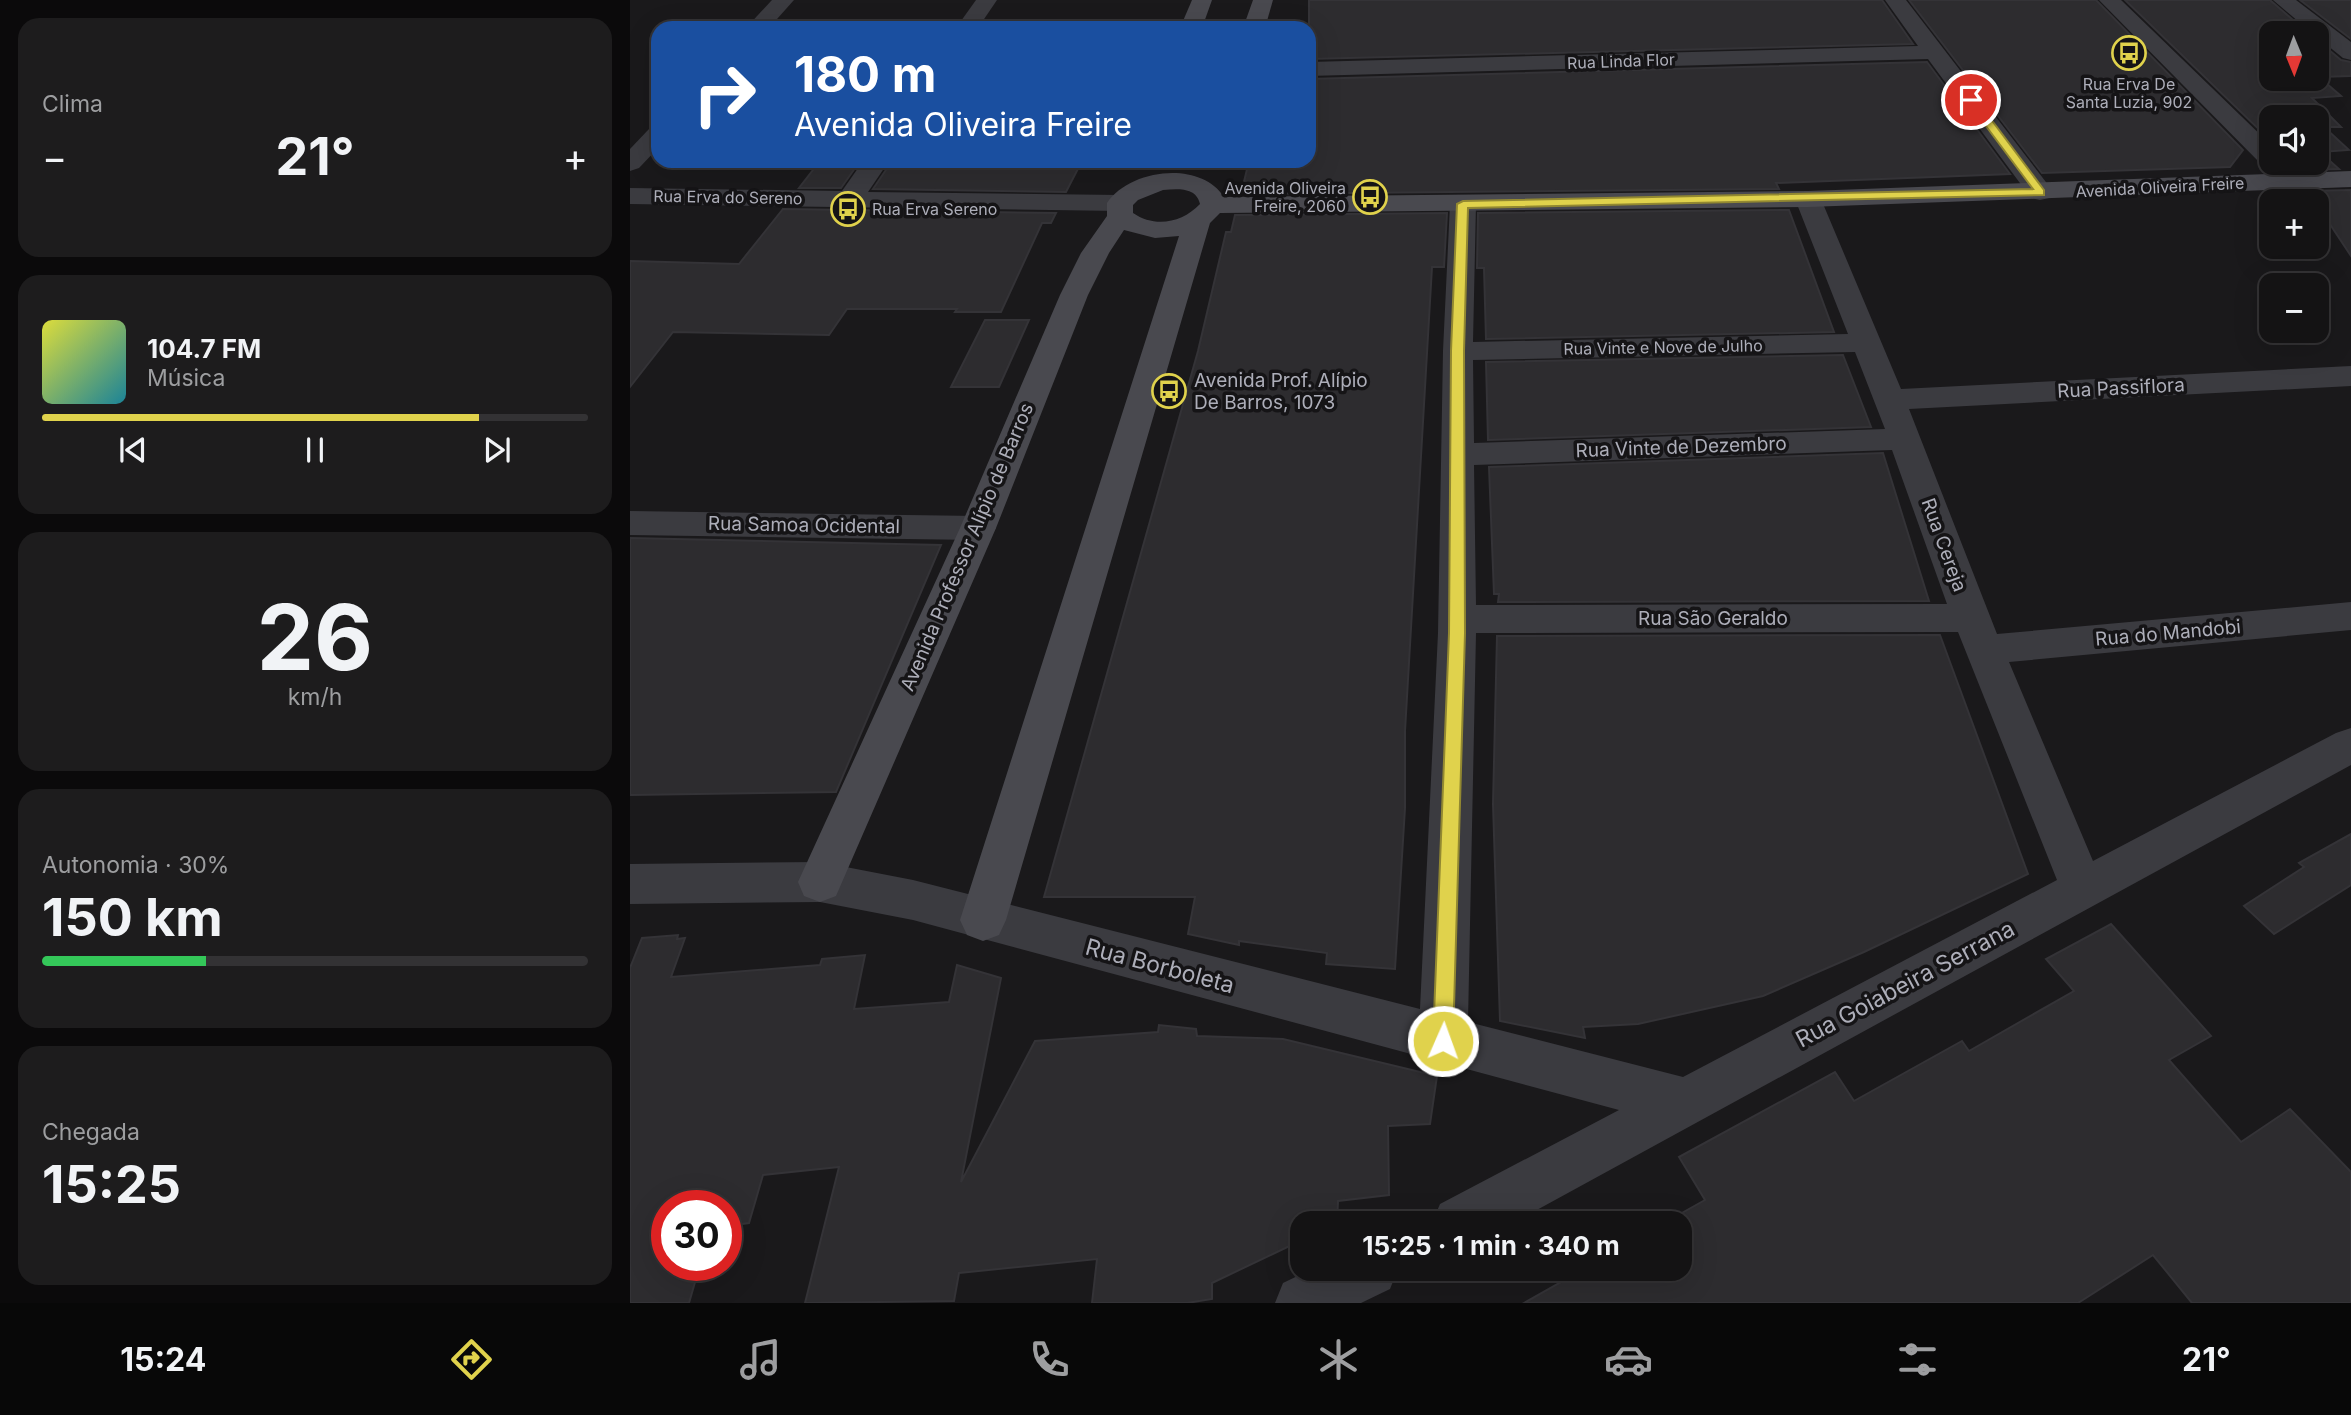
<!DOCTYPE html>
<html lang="pt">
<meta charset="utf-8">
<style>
:root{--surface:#141314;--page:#1d1c1d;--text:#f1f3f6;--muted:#9d9ea0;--line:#333234;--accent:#e0d24c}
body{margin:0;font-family:Inter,sans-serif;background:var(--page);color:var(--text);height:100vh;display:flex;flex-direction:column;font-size:26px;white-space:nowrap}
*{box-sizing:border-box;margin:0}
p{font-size:23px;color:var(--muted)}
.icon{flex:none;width:38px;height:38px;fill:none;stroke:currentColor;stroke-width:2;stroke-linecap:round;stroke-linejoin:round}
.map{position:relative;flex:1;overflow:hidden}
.drawer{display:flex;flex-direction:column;gap:18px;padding:18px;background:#0b0a0b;width:630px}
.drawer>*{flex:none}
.hud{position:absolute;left:21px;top:21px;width:665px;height:147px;border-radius:21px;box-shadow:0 7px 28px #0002,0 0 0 2px var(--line);background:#1a4fa0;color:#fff;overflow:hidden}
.needle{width:46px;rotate:179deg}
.controls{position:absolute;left:1629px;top:21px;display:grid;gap:14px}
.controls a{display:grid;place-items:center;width:70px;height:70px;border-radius:14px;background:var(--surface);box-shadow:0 7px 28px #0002,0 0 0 2px var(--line);font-size:35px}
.speed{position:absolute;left:21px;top:1190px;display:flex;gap:14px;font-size:35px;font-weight:700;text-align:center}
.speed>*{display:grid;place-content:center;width:91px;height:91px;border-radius:50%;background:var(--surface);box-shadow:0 7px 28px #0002,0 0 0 2px var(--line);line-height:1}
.speed .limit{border:10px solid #d22;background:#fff;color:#111}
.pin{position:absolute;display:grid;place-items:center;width:60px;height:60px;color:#fff;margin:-30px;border:4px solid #fff;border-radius:50%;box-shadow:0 2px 7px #0007}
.me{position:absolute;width:77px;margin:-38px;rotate:2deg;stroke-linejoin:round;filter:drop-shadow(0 0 5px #0008)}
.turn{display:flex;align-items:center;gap:24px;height:147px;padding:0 28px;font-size:32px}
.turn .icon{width:91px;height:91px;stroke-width:2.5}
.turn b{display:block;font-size:49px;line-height:60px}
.big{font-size:52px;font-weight:700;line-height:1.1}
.drawer .card{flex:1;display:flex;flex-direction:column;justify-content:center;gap:10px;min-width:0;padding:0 24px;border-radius:21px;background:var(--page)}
.drawer .dial{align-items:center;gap:0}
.dial b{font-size:91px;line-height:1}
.song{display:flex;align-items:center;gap:21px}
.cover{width:84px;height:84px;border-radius:10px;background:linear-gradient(135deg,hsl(60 70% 55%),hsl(190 70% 35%))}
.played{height:7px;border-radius:4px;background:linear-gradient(90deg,var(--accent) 80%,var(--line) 80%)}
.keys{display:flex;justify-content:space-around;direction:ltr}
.heat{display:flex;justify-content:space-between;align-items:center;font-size:38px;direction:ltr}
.charge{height:10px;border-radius:5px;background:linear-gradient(90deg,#34c759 30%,var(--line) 0)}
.trip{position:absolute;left:660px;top:1211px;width:402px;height:70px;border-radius:21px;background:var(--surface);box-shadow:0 7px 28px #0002,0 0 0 2px var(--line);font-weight:700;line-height:70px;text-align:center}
.dock{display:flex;height:112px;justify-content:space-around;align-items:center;background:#080808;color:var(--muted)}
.dock .icon{width:49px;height:49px}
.dock .on{color:var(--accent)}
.dock b{font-size:32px;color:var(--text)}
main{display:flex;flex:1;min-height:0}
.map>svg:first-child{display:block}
</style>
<main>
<section class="drawer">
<div class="card"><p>Clima</p>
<div class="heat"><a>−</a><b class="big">21°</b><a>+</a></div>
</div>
<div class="card">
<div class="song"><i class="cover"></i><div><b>104.7 FM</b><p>Música</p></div></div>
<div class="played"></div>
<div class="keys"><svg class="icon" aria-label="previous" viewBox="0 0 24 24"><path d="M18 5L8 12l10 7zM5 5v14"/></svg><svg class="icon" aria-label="pause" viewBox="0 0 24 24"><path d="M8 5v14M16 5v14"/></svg><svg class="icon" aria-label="next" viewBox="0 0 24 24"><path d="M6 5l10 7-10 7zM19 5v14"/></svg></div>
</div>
<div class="card dial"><b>26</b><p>km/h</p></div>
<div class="card"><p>Autonomia · 30%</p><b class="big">150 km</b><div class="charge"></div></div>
<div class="card"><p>Chegada</p><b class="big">15:25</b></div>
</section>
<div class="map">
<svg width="1721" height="1303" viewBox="0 0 1721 1303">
<rect width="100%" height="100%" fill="#1a191b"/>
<g fill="#2d2c2f" stroke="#343337" stroke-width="2">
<polygon points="679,0 1252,0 1283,44 679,59"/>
<polygon points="1279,0 1466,0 1613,150 1600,167 1412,173"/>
<polygon points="1495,0 1640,0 1678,33 1642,33 1642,79 1687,79 1687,40 1711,60 1721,62 1721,76 1689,77 1711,96 1682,98 1711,127 1694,127 1719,150 1690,152 1709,169 1666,170 1661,163 1687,163 1687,117 1642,117 1642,142"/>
<polygon points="1670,0 1721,0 1721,39"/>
<polygon points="1297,62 1380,174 1146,183 1149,189 611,194 619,161 679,161 679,79"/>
<polygon points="190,161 230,161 211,188 169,188"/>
<polygon points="262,161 452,161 436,192 243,189"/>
<polygon points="1721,190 1721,256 1678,191"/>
<polygon points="153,209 426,213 421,223 412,223 371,312 325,312 327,309 217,309 199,335 43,332 0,387 0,261 109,264"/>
<polygon points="1159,210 1204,332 856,339 854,268 847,268 848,213"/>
<polygon points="817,213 814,267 802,267 775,731 775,808 765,969 696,964 697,953 609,941 609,945 558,934 565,897 414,897 568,351 596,232 601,232 605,215"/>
<polygon points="355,320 399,320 369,387 321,387"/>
<polygon points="1213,355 1241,427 858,440 856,362"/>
<polygon points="1253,453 1299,601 868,602 869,594 864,594 859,467"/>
<polygon points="0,538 311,545 206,792 0,795"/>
<polygon points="1310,635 1398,874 1234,952 1133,996 1008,1024 953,1027 955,1038 870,1021 863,804 867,636"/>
<polygon points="1721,834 1721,885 1644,934 1614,906 1674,867 1669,863"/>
<polygon points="1481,924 1581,1036 1539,1060 1611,1142 1660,1109 1721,1172 1721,1303 1562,1303 1523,1255 1448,1303 894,1303 954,1269 1050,1269 1050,1223 1034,1223 1075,1200 1049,1157 1205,1072 1224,1101 1332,1041 1339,1051 1444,991 1416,959"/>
<polygon points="48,935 47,939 55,938 41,977 190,965 192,959 235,955 224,1009 319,1002 327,965 371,978 331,1182 405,1041 528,1032 529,1025 566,1029 567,1036 653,1039 807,1076 800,1124 758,1126 759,1195 708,1201 707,1223 672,1223 672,1240 582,1283 582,1299 557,1303 462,1303 467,1259 329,1273 324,1301 175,1303 209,1167 133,1175 119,1223 96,1226 96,1206 37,1206 37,1265 70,1265 59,1303 0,1303 0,968 12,938"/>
</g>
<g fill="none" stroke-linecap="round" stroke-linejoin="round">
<g fill="#3b3b40" fill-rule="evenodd">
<polygon points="142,0 164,0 139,28 116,28"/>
<polygon points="346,0 367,0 348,28 326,28"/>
<polygon points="1255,0 1276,0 1419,186 1423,192 1419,198 1410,200 1401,198 1298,59 679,76 679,62 1288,46"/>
<polygon points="1469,0 1491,0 1642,146 1642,163 1653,163 1651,166 1642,169 1633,166"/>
<polygon points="1643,0 1666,0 1721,42 1721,60 1713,58 1687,37 1687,33 1682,33"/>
<polygon points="28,127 28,148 9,168 0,171 0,149 19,129"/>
<polygon points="233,161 259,161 238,192 490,195 499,197 503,203 499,209 490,211 0,204 0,188 212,191"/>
<path d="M1178,191L1187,193L1191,199L1271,389L1721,366V386L1279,409L1367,634L1721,602V630L1379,662L1463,861L1706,733L1721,728V765L883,1223H802L810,1204L989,1110L283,920L190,902L0,904V864L190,862L283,880L790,1009L808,633L813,351L820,204L824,198L833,196L842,198L846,204L843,342L1218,334L1165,199L1169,193ZM1225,352L1255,429L844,443L843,360ZM1262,450L1317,604L846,605L844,465ZM1328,632L1427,880L1053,1077L838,1022L846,633Z"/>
<polygon points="0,511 348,516 360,519 366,528 360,537 348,540 0,535"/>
<polygon points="682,1269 768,1269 760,1289 731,1303 645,1303 653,1283"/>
</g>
<g fill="#49494f" fill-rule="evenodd">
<polygon points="562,0 582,0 572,28 550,28"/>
<polygon points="623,0 643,0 635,28 613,28"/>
<path d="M1721,171V187L1178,207L590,213L580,223L376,920L369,935L353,941L337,935L330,920L549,236L525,238L494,230L479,253L458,295L366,528L206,896L190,902L174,896L168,882L330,528L430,295L451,253L477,216V203C500,169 570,160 594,197L1178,191ZM533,190C548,189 566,187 570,204C552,223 525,228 503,213V205L508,200Z"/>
</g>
</g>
<polygon fill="#e0d24c" stroke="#928831" stroke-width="2" points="1338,98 1345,98 1414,190 1414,195 838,208 834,351 835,633 823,1041 820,1048 813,1051 806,1048 803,1041 819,633 821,351 827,204 833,201 1403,189 1338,102"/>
<defs>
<g id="bus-ring" transform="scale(1.75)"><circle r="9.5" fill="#151416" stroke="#e0d24c" stroke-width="1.5"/><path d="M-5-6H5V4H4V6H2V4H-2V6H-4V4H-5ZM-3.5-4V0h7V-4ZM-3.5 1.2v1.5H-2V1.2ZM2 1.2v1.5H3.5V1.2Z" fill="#e0d24c"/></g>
</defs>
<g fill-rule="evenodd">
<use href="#bus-ring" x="1499" y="53"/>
<use href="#bus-ring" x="740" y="197"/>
<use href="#bus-ring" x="218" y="209"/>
<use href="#bus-ring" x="539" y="391"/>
</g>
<g text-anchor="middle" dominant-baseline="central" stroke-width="7" stroke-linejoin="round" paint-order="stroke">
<g font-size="16" fill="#adaeb9" stroke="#151416">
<text transform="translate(991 61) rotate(-2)">Rua Linda Flor</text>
<text transform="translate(1530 187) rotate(-3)">Avenida Oliveira Freire</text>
<text transform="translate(98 197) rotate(1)">Rua Erva do Sereno</text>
<text transform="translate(1033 347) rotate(-1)">Rua Vinte e Nove de Julho</text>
</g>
<g font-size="16" fill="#adaeb9" stroke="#151416">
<text x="1499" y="84">Rua Erva De<tspan x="1499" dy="18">Santa Luzia, 902</tspan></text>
<text x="716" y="188" text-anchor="end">Avenida Oliveira<tspan x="716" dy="18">Freire, 2060</tspan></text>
<text x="242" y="209" text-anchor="start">Rua Erva Sereno</text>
</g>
<g font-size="19" fill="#adaeb9" stroke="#151416" text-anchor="start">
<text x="564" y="380">Avenida Prof. Alípio<tspan x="564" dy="22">De Barros, 1073</tspan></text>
</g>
<g font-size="19" fill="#adaeb9" stroke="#151416">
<text transform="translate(1491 388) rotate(-3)">Rua Passiflora</text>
<text transform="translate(1051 447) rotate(-2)">Rua Vinte de Dezembro</text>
<text transform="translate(174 525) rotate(1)">Rua Samoa Ocidental</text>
<text transform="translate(1314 545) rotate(70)">Rua Cereja</text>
<text transform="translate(337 547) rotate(-67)">Avenida Professor Alípio de Barros</text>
<text x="1083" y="618">Rua São Geraldo</text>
<text transform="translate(1538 633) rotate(-5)">Rua do Mandobi</text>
</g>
<g font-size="23" fill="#adaeb9" stroke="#151416">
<text transform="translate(530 966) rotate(15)">Rua Borboleta</text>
<text transform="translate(1275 984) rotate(-28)">Rua Goiabeira Serrana</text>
</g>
</g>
</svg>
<div class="controls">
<a><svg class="needle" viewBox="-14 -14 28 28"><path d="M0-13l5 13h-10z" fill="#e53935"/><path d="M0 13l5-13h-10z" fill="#9d9ea0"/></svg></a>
<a><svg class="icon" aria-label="sound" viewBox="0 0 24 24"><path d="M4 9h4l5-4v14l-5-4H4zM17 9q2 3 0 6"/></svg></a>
<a>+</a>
<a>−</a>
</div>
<div class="speed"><div class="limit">30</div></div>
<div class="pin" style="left:1341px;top:100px;background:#d93025"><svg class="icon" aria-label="arrive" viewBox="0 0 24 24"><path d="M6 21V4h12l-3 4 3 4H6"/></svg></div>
<svg class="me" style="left:813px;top:1041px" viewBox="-20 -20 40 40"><circle r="17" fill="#e0d24c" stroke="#fff" stroke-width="3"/><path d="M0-11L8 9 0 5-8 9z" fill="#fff"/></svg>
<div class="trip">15:25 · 1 min · 340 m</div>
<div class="hud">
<div class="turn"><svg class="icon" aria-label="right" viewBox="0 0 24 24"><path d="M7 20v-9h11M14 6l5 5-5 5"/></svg><div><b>180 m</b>Avenida Oliveira Freire</div></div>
</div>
</div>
</main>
<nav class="dock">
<b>15:24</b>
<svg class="icon on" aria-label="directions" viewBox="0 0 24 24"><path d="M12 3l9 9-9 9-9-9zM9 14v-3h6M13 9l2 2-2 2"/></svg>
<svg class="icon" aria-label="music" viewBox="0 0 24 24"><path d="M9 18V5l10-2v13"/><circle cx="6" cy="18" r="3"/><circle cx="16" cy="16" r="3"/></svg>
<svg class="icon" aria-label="phone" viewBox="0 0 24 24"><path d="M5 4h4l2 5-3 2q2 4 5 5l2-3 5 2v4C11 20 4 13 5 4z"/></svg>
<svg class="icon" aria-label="climate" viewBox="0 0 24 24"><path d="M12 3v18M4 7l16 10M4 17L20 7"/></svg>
<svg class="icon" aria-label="car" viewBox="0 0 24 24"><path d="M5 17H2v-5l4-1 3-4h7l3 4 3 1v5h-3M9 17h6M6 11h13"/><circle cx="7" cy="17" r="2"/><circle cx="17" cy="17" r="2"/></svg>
<svg class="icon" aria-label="filters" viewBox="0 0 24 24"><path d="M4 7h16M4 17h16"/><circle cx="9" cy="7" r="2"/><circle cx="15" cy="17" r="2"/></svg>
<b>21°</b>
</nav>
